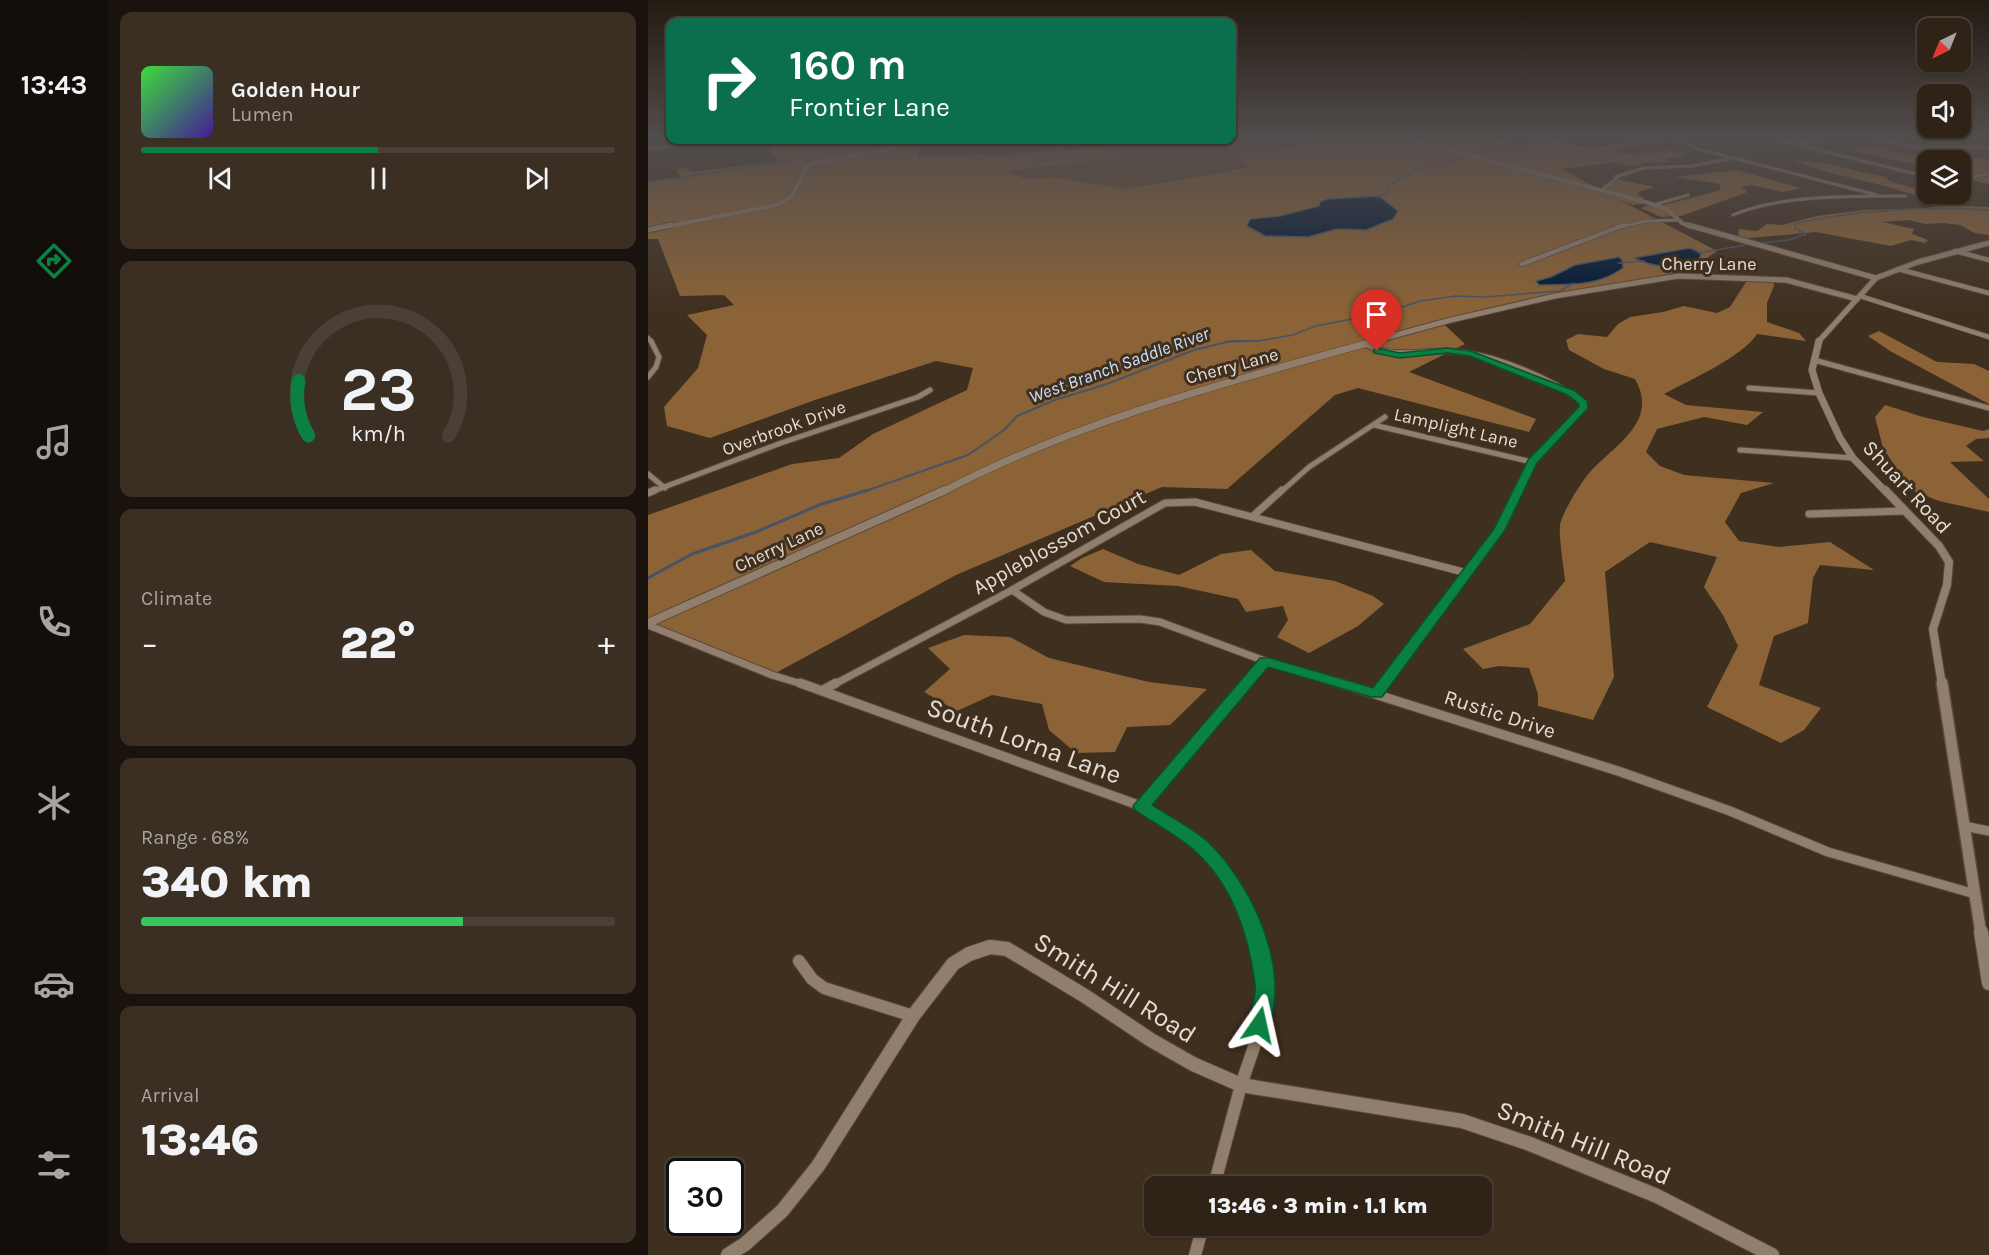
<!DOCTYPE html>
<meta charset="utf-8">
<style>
:root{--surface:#2f2317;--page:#3b2f24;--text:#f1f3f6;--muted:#a7a4a1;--line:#4a4036;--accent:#0b8043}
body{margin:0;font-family:Karla,sans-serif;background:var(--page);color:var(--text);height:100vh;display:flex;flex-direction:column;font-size:22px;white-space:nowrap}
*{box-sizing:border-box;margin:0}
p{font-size:20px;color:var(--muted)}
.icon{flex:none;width:33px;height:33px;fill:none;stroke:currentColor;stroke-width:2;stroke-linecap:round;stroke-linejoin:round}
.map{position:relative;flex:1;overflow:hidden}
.side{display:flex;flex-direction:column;gap:12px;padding:12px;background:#1a130d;width:540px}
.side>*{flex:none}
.hud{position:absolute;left:18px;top:18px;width:570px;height:126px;border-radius:12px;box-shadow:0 2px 4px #0004,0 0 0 2px var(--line);background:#0b6e4f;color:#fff;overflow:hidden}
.needle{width:39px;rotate:223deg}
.buttons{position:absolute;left:1269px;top:18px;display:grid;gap:12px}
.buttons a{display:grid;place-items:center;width:54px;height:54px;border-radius:12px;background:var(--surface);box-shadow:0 2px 4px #0004,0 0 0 2px var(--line);font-size:30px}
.speed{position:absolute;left:18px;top:1158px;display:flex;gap:12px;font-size:30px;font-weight:700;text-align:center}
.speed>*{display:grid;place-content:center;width:78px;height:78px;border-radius:50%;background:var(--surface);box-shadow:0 2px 4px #0004,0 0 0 2px var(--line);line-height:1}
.speed .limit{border:3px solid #111;border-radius:9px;background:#fff;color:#111}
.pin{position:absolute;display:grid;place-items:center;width:51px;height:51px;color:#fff;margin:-62px -26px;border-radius:50% 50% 50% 0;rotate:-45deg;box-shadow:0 0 6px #0007}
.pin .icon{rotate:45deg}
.me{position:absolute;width:66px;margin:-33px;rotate:11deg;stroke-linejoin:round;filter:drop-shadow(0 0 4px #0008)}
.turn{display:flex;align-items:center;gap:21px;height:126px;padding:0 24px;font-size:27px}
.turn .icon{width:78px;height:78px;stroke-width:2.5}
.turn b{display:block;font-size:42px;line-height:51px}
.big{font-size:45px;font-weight:800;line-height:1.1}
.side .card{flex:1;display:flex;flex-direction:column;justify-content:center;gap:9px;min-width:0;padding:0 21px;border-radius:12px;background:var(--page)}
.side .dial{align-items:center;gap:0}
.dial svg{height:156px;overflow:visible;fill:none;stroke:var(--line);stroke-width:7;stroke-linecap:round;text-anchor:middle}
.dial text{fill:var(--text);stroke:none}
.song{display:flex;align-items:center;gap:18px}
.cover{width:72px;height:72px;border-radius:9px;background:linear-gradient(135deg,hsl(120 70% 55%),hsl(260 70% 35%))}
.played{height:6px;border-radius:3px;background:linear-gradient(90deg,var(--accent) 50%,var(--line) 50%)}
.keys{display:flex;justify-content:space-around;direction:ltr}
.heat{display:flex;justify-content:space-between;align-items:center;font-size:33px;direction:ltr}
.charge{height:9px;border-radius:4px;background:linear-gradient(90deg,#34c759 68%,var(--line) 0)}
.trip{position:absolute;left:496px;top:1176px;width:348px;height:60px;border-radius:12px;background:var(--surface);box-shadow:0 2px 4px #0004,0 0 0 2px var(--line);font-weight:800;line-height:60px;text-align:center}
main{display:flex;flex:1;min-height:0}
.tab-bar{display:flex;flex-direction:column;width:108px;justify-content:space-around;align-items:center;background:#130e09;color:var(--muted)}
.tab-bar .icon{width:42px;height:42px}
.tab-bar .current{color:var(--accent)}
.tab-bar b{font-size:27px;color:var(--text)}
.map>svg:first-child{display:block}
</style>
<main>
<nav class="tab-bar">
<b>13:43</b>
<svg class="icon current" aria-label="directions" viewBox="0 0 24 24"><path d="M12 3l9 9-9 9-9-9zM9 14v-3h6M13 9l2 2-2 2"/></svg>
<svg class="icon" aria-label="music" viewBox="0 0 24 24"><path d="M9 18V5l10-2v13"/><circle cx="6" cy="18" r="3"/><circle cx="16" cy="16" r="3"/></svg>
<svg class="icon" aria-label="phone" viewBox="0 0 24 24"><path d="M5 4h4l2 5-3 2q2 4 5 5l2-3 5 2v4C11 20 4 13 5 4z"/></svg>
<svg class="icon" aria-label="climate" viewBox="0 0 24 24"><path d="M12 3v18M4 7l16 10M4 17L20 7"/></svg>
<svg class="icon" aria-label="car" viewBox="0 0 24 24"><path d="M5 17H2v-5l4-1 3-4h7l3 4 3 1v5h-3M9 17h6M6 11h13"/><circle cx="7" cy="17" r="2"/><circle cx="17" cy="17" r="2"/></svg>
<svg class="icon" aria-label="filters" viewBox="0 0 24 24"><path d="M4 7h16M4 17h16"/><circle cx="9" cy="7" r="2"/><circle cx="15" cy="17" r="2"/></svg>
</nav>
<section class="side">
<div class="card">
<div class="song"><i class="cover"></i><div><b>Golden Hour</b><p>Lumen</p></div></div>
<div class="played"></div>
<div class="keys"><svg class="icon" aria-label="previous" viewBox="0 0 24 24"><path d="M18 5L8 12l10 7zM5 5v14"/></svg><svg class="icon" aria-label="pause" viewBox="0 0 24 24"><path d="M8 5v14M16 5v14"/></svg><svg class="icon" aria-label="next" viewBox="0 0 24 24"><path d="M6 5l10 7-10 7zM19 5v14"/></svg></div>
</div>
<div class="card dial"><svg viewBox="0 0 100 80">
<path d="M14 69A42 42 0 1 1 86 69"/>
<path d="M14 69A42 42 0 0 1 9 41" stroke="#0b8043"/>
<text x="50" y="56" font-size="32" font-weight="700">23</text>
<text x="50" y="72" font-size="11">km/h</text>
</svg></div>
<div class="card"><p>Climate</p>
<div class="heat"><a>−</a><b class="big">22°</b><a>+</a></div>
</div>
<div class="card"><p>Range · 68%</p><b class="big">340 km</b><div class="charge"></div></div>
<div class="card"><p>Arrival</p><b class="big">13:46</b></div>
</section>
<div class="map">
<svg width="1341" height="1255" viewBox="0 0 1341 1255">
<rect width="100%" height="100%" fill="#3f2f1f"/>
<polygon fill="#674a2a" points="584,137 643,137 667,141 624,152 595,151 588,157 602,166 479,189 405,177 378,179 357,171 475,158 446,140 584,140"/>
<g fill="#8c6337">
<polygon points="643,137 851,137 865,144 897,140 938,150 970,147 979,149 967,152 988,155 1024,150 1039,155 1018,159 1021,162 992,163 994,165 985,166 967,162 914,169 957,192 956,188 968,179 1007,187 990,192 991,195 1001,203 985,205 970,199 1069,251 1056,260 1034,270 997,280 798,321 798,326 817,344 761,372 888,419 881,432 710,388 687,395 579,489 514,487 308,575 124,675 0,625 0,515 144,464 191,458 225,434 319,390 325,368 288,361 167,400 62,438 19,426 16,407 50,368 59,335 39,315 86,305 76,295 32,296 10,239 0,239 0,182 32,177 28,169 37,168 44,172 131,161 115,140 314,140 318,142 269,149 270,157 336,154 344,156 459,147 475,158 359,171 378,179 405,177 479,189 601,167 588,157 595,151 624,152 665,141"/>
<polygon points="1216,146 1265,155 1341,159 1341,184 1316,178 1324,165 1313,164 1312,160 1280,160 1279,167 1198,149"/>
<path d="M1146,161C1177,160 1207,172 1238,177L1241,181L1295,196C1275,199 1259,193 1240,187C1208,178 1177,174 1146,161Z"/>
<polygon points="1088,170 1153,188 1134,192 1103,185 1093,187 1100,192 1033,216 1013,217 993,208 1001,205 1012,206 1073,190 1071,184 1027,177"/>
<polygon points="1301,205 1341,207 1341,235 1327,233 1312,225 1295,223 1277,224 1261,220 1234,222 1266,229 1264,234 1280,240 1277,243 1263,240 1243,246 1168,232 1090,239 1091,229 1109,231 1119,224 1134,225 1169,216 1216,210 1278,208"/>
<path d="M1100,279H1125L1126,286L1119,303V322L1151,333L1158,341L1109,334C1096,356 1040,381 1016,394L1038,405L1115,412L1099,425L1056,417L1009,429L998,452L1012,466L1036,475L1126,483L1093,493L1077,522L1091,541L1131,547L1182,542L1226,570L1172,565L1165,578L1160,623L1126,636L1111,685L1173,708L1156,730L1133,743L1059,707L1090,646L1075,615L1056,587L1069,557L1002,542L957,572L966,677L945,720L890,706V694L881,668L851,666L835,669L815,649L882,624L917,581C916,568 909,530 913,521C917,509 931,486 938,477C961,447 1013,425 987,379L956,369L921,350L918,340L930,334L959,337L970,324L982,317L1015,312L1036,306L1069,313L1082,307Z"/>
<polygon points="1231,331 1289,362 1326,364 1341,371 1341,404 1242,351 1220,336"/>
<polygon points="1237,405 1275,417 1335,431 1341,429 1341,438 1328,439 1318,446 1336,461 1302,462 1341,499 1341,512 1291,501 1263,490 1235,448 1227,417"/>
<polygon points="455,549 490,564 531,575 573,554 603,550 627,571 687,581 725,596 736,604 710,626 661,653 629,637 640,620 635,606 598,612 590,599 530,586 456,582 422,566 434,558"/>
<polygon points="316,635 362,637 401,658 501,682 559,689 522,725 479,727 467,752 428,753 401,730 394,704 344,695 309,711 276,692 302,669 280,648"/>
</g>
<g fill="#011936" stroke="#465465" stroke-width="1.5">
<polygon points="731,196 750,211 745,219 718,230 689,229 660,237 617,236 599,226 602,219 632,216 671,206 672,202 679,199"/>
<path d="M1042,248L1053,253L1051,260C1032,271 1005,267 986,258Z"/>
<path d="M971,257L974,260L975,268C949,287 922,284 891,285L888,281L903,277L927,265Z"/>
</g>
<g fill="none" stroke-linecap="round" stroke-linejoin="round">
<g stroke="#465465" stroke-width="1.5">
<polyline points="905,141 910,137"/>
<polyline points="254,146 286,140"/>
<polyline points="823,155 844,148 899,142"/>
<path d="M0,182C77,172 152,157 229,149"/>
<polyline points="728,197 740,193 739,186 767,170 798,164 819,156"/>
<path d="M1113,243L1141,240L1158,234L1147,228V224C1209,209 1277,207 1341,210"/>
<polyline points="1050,253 1103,244"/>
<polyline points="970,263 996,261"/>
<polyline points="577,342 611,341 645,335 668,326 739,312 772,301 808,296 836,297 912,291 926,283"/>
</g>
<polyline stroke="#465465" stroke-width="2" points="215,492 320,455 356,430 369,416 407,400 459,384 546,350 583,341 611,341"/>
<polyline stroke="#465465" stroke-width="3" points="0,578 44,554 108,532 171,505 220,490"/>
<g stroke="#574a3c" stroke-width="4">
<g id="minor-far5">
<polyline points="887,137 942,150 1016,139 1030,140 1050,149 1229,195"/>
<polyline points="1117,137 1280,177"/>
<polyline points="1214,137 1273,148 1341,147"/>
<polyline points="41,140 47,144"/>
<polyline points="398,140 414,148"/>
<polyline points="771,142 790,137"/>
<polyline points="1149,144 1192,137"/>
<polyline points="1312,178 1341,174"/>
<polyline points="1312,188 1316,189"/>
<polyline points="957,192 956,188 968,179 967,177 996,168 1043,166 1081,159"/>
<polyline points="1006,205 1040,195"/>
<path d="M1085,215C1129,195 1209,196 1258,196"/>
<polyline points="972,227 998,221 1031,220"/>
</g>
</g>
<g stroke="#574a3c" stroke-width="6">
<g id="minor-far4">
<polyline points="1307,251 1341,260"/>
<polyline points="874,264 976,225"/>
<polyline points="1250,269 1341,293"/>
<polyline points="1212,296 1341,337"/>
<polyline points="0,338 4,342"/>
</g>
</g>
<g stroke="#574a3c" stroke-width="7">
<g id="minor-far3">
<path d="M719,345C750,359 769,350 800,351C841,352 904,378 936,403L935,408L884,462L870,492"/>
<polyline points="1166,360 1341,408"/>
<polyline points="0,377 8,367 11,357 3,341"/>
<polyline points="1101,388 1171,393"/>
<polyline points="726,425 884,462"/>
<polyline points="1092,450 1205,458"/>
<polyline points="0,474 17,488"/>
<polyline points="3,492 133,443 270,397 282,390"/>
<polyline points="633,492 661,467 737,417"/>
</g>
</g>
<g stroke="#574a3c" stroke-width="9">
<g id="minor-far2">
<polyline points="0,493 7,490"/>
<polyline points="1161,514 1256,511"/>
<polyline points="605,516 634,490"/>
<polyline points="364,590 396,612 418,620 492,619 512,622 617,661 697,685"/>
<polyline points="0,625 124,675 157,685"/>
<polyline points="185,685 364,590 517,503 547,502 819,573"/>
<polyline points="597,685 617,661"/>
<polyline points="736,685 851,530 870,490"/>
</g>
</g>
<g stroke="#574a3c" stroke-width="11">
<g id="minor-far1">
<polyline points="152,683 493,806 554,847 578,874 600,913 607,934"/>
<polyline points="692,683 973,772 1082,811 1180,852 1327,894"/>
<polyline points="175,690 188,683"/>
<polyline points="729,694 737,683"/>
<polyline points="493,806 598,683"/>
<polyline points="1316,826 1341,831"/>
</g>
</g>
<g stroke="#574a3c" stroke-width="14">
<g id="minor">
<polyline points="151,961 164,979 176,988 265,1016"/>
<polyline points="566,1186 593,1085 607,1044 618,989 612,951 606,932"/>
<polyline points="547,1255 555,1226"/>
</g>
</g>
<g stroke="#574a3c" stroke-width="4.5">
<g id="tertiary-far5">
<polyline points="752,137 1001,203 1020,210 1034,223 1043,227"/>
<polyline points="16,227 129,205 144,196 159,167 163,164 250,147 257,143 257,140"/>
</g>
</g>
<g stroke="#574a3c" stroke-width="7">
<g id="tertiary-far4">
<polyline points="1040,225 1228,278"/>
<polyline points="0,230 23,225"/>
<polyline points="722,342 803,320 907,296 1030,276 1138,280 1209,299"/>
<polyline points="1170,342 1228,278 1270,262 1341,243"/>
</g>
</g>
<g stroke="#574a3c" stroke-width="8">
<g id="tertiary-far3">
<polyline points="1171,341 1164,370 1171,393 1192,438 1205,458 1238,492"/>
<path d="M294,492C431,420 580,382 727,341"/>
</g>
</g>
<g stroke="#574a3c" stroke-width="10">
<g id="tertiary-far2">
<polyline points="1237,490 1291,546 1301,562 1299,585 1285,629 1294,685"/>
<polyline points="0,623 297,490"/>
</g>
</g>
<g stroke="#574a3c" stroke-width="14">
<polyline id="tertiary-far1" points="1294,683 1333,934"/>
</g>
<g stroke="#574a3c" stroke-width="16">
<g id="tertiary">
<polyline points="1333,932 1341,983"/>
<polyline points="80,1255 97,1244 134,1211 170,1166 265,1016 305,964 321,954 342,947 359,949 437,996 503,1040 545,1064 593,1085 814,1121 882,1144 1009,1196 1124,1255"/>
</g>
</g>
<g stroke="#574a3c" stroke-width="3">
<polygon id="secondary" points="85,140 94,140 0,150 0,148"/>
</g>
<use href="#minor-far5" stroke="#917e6c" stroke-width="3"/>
<use href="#minor-far4" stroke="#917e6c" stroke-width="4.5"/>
<use href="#minor-far3" stroke="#917e6c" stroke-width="5"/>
<use href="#minor-far2" stroke="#917e6c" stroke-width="7"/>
<use href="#minor-far1" stroke="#917e6c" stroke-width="9"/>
<use href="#minor" stroke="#917e6c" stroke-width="12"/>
<use href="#tertiary-far5" stroke="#917e6c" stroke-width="4"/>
<use href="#tertiary-far4" stroke="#917e6c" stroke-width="5"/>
<use href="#tertiary-far3" stroke="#917e6c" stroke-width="7"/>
<use href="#tertiary-far2" stroke="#917e6c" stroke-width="8"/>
<use href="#tertiary-far1" stroke="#917e6c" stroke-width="11"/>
<use href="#tertiary" stroke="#917e6c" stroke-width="14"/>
<use href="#secondary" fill="#917e6c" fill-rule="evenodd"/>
</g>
<linearGradient id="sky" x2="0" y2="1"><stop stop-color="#231a11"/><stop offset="0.44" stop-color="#524d4d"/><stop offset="1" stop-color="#524d4d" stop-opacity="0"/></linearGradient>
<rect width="1341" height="312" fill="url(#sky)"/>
<path fill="#0b8043" stroke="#07532c" stroke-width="1.5" d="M729,348L752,353L799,348L823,351L927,391L939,401L940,408L889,463L857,530L734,697H723L620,667L504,805C522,817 545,828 561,843C604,885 646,973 618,1032L611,1034L604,1032C597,1017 610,999 607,983C600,934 585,886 548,852C531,836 507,824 487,810L485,806L612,658H622L725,688L846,529L880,460L931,407V404L920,395L822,356L799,353L752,358L726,353V349Z"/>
<g text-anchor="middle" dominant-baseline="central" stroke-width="6" stroke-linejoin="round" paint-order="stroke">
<g font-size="18" fill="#e6dcd2" stroke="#3f2f1f">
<text x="1061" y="264">Cherry Lane</text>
<text transform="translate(584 366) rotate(-15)">Cherry Lane</text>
<text transform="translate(136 428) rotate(-20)">Overbrook Drive</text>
<text transform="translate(808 428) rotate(13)">Lamplight Lane</text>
<text transform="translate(131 547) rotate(-25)">Cherry Lane</text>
</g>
<g font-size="18" font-style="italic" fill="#cae0fc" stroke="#3f2f1f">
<text transform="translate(471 365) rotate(-20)">West Branch Saddle River</text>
</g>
<g font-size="21" fill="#e6dcd2" stroke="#3f2f1f">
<text transform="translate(1259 487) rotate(47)">Shuart Road</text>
<text transform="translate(411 542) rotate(-29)">Appleblossom Court</text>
<text transform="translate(852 714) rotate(18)">Rustic Drive</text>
</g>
<g font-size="26" fill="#e6dcd2" stroke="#3f2f1f">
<text transform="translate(376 741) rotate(20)">South Lorna Lane</text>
<text transform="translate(467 988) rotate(32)">Smith Hill Road</text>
<text transform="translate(936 1143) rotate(22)">Smith Hill Road</text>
</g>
</g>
</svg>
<div class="buttons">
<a><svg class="needle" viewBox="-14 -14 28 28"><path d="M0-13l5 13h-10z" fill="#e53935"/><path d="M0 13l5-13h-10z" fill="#a7a4a1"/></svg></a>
<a><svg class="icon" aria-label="sound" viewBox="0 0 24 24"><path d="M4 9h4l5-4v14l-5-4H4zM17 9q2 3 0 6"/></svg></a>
<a><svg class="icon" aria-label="layers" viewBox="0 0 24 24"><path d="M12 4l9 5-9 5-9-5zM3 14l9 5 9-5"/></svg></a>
</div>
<div class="speed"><div class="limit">30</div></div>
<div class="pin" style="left:729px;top:351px;background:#d93025"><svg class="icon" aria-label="arrive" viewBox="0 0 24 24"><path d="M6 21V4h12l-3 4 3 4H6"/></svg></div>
<svg class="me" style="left:611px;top:1025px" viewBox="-20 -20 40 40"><path d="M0-17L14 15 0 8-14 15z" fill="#0b8043" stroke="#fff" stroke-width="4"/></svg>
<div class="trip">13:46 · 3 min · 1.1 km</div>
<div class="hud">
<div class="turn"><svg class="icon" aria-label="right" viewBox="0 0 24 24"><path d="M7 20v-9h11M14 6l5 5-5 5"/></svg><div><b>160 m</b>Frontier Lane</div></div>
</div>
</div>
</main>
